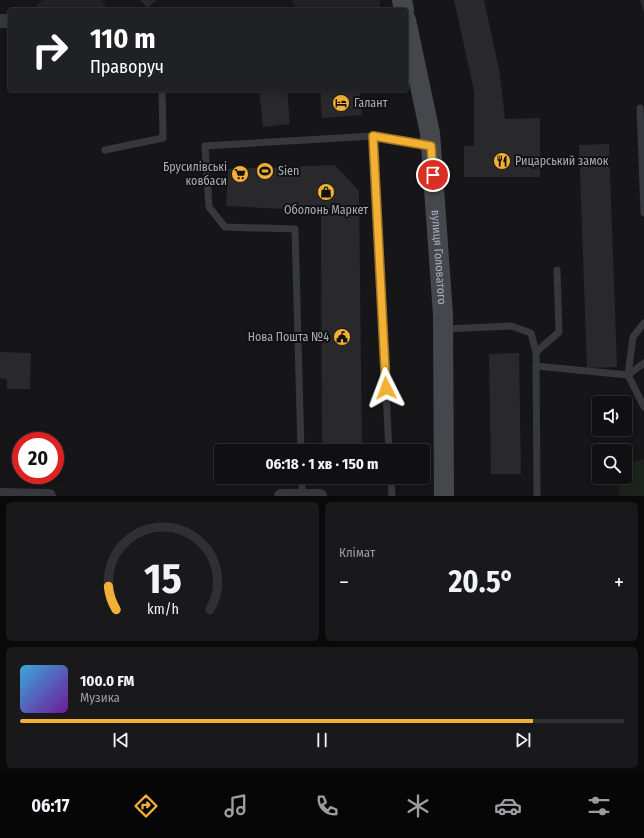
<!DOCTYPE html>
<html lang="uk">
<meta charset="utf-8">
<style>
:root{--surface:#101012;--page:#19191b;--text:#f1f3f6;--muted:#9c9d9f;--line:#303032;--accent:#f2b134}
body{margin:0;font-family:"Fira Sans Condensed",sans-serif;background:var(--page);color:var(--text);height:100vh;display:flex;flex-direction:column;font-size:15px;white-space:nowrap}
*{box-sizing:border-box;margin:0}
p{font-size:13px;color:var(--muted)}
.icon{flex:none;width:22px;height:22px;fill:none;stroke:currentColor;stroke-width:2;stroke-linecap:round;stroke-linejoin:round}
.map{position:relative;height:496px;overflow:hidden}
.side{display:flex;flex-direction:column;gap:6px;padding:6px;background:#09090a;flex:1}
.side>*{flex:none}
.hud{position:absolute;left:8px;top:8px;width:400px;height:84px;border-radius:4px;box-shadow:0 2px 6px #0003,0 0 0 1px var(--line);background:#202124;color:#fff;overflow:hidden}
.fabs{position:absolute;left:592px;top:396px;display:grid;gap:8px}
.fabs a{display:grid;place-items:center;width:40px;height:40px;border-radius:4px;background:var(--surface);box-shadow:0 2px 6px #0003,0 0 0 1px var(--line);font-size:20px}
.speed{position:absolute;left:12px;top:432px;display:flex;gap:8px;font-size:20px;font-weight:700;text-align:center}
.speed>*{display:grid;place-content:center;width:52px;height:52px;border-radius:50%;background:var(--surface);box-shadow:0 2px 6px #0003,0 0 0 1px var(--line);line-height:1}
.speed .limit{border:6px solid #d22;background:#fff;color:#111}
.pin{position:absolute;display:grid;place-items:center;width:34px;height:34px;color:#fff;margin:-17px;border:2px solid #fff;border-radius:50%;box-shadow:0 1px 4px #0007}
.me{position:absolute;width:44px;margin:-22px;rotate:357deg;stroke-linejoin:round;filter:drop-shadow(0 0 3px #0008)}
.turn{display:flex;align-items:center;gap:14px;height:84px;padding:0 16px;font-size:18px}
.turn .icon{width:52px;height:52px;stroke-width:2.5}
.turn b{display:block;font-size:28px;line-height:34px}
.big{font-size:30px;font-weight:700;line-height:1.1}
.side .widget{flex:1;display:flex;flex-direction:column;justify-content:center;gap:6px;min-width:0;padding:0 14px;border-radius:6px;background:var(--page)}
.side .dial{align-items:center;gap:0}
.dial svg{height:104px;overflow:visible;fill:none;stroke:var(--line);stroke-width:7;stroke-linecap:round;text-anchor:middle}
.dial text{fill:var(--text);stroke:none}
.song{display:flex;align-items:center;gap:12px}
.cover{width:48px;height:48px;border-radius:6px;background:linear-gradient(135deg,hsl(200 70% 55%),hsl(280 70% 35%))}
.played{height:4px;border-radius:2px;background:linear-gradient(90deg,var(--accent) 85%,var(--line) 85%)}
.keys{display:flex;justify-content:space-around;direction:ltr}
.heat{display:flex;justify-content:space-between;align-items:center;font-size:22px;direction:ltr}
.side .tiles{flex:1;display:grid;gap:6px;grid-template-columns:1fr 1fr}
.widget:last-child{grid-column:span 2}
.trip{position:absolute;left:214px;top:444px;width:216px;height:40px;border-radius:4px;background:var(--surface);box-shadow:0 2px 6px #0003,0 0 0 1px var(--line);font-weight:700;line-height:40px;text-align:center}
.dock{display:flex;height:64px;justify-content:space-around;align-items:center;background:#060607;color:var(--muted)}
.dock .icon{width:28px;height:28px}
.dock .current{color:var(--accent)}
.dock b{font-size:18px;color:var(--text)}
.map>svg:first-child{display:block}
</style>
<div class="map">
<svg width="644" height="496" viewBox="0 0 644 496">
<rect width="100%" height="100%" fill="#161618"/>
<g fill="#222225">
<polygon points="43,0 102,0 107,8 107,10 80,10 79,9 78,10 40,10 36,6"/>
<polygon points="292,0 379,0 381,10 296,10"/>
</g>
<polygon fill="#1c231d" points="644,459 644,496 620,496 615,477 625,477 625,464"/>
<g fill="#29292c">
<polygon points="140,0 157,0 147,8"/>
<polygon points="454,0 484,0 499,69 505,119 540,118 540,177 464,177 464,146 474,146 474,91"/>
<polygon points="640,0 644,0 644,13"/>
<polygon points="259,90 287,90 290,124 263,127"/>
<polygon points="320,90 360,90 362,115 322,118"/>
<polygon points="609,144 617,367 587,368 579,145"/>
<polygon points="335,165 359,191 362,451 322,451 321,211 226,206 228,169"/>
<polygon points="0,352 31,353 30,389 7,389 7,379 0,378"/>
<polygon points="519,353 521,474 491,474 489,354"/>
</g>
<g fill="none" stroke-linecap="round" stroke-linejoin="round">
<g stroke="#37383d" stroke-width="7">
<polyline points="640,108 644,213"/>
<polyline points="373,136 430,146"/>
<polyline points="105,150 163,138 162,90"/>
<polyline points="444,329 511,326 531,333 536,352"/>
<polyline points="644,363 628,375 644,407"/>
<polyline points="536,366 628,375 633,337 644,323"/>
<polyline points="301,451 295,229 225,227 209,207 205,146 373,136 389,451"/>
<polyline points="302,477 302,496"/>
<polyline points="391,477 392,496"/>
<polyline points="537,496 536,352 559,332 557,270"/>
</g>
<g stroke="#37383d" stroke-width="14">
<polyline points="0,21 10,21"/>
<polyline points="0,495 49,496"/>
<polyline points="281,496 320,496"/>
</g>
<g stroke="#45474d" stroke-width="20">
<polyline points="402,0 404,10"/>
<path id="s1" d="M406,20L430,133L431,146L443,315L444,496"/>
</g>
</g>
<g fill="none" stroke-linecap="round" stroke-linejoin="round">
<g stroke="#9d7322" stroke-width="10">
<polyline id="route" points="386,388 373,136 431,146 433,175"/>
</g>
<use href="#route" stroke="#f2b134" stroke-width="7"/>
</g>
<defs>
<g id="hotel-disc" transform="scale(0.9)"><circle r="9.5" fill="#f2b134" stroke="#111113"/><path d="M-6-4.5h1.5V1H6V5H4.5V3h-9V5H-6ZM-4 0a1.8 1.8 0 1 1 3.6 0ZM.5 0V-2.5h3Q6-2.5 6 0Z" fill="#111"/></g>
<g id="restaurant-disc" transform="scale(0.9)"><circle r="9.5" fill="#f2b134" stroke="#111113"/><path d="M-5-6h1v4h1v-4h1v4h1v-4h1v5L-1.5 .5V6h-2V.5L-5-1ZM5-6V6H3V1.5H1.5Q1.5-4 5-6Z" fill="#111"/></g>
<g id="stadium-disc" transform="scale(0.9)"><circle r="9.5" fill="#f2b134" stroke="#111113"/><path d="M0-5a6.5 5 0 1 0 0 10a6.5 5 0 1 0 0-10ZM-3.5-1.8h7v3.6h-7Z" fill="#111"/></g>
<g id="supermarket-disc" transform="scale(0.9)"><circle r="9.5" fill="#f2b134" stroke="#111113"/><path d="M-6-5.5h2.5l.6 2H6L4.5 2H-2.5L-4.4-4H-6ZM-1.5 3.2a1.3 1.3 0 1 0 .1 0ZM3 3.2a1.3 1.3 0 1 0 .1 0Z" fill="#111"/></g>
<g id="shop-disc" transform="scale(0.9)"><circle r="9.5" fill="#f2b134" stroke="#111113"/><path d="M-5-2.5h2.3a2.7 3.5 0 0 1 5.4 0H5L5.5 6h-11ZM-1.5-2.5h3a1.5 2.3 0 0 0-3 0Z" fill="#111"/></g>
<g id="civic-disc" transform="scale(0.9)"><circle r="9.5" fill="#f2b134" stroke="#111113"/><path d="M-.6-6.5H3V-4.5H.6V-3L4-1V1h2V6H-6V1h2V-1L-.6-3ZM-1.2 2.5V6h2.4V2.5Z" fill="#111"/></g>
</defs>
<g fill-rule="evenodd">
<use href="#hotel-disc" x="341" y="103"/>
<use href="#restaurant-disc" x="502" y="161"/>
<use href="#stadium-disc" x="265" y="171"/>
<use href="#supermarket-disc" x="240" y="174"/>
<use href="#shop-disc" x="326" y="192"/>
<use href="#civic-disc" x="342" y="337"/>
</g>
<g text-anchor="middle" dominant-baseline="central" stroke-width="4" stroke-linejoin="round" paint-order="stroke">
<g font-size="12" fill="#a8adb8" stroke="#111113" text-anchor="start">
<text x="354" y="103">Галант</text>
<text x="515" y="161">Рицарський замок</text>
<text x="227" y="167" text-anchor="end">Брусилівські<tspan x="227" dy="14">ковбаси</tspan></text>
<text x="278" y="171">Sien</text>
<text x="326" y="210" text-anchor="middle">Оболонь Маркет</text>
<text x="329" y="337" text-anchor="end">Нова Пошта №4</text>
</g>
<g font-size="12" fill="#a8adb8" stroke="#111113">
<text stroke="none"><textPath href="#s1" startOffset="240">вулиця Головатого</textPath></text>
</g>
</g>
</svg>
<div class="fabs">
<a><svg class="icon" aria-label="sound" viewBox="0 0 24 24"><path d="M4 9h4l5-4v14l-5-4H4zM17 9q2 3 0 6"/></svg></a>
<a><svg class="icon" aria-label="search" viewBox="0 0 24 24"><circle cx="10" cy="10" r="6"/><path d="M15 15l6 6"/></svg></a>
</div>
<div class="speed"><div class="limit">20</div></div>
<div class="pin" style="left:433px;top:175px;background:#d93025"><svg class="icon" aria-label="arrive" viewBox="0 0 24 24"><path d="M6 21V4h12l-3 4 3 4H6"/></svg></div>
<svg class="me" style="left:386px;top:388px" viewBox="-20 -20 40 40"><path d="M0-17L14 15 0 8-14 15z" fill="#f2b134" stroke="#fff" stroke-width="4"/></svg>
<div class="trip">06:18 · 1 хв · 150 m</div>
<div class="hud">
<div class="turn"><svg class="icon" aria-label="right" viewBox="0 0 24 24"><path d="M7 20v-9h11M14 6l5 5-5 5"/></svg><div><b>110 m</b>Праворуч</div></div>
</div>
</div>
<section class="side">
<div class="tiles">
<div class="widget dial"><svg viewBox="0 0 100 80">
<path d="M14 69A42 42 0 1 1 86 69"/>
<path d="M14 69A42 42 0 0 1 8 51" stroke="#f2b134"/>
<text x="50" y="56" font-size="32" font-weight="700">15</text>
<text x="50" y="72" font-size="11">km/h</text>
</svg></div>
<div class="widget"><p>Клімат</p>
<div class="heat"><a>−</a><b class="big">20.5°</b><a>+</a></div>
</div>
<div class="widget">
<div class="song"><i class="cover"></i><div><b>100.0 FM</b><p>Музика</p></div></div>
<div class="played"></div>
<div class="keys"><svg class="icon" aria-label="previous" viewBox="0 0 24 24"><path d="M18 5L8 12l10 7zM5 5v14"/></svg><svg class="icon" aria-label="pause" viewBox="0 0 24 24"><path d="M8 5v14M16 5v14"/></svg><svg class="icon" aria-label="next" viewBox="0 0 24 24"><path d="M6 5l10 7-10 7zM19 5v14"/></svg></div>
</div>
</div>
</section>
<nav class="dock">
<b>06:17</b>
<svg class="icon current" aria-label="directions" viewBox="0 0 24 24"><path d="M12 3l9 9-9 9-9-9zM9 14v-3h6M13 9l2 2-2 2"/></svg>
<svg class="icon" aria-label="music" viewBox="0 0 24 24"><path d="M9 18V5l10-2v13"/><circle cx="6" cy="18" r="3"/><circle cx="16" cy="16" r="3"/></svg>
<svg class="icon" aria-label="phone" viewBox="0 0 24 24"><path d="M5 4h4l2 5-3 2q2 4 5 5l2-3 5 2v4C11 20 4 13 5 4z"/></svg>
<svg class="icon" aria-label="climate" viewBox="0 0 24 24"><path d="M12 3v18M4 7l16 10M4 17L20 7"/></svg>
<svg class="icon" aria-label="car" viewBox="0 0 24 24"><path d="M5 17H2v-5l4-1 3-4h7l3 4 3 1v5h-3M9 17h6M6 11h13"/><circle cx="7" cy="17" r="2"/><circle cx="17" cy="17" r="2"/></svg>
<svg class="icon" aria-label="filters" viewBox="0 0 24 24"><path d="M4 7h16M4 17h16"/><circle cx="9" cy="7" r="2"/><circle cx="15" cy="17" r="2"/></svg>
</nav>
